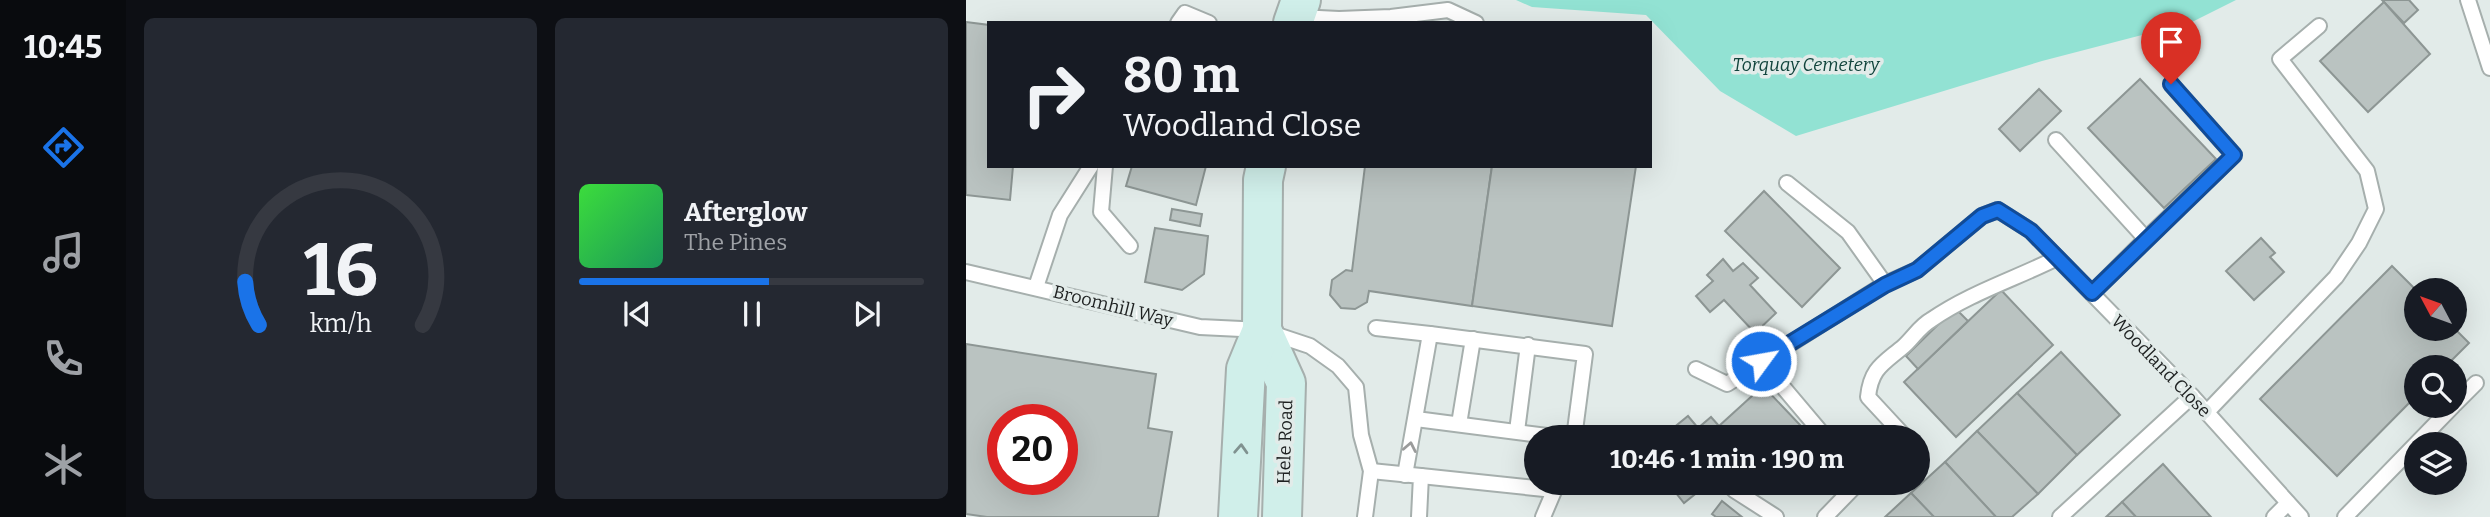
<!DOCTYPE html>
<meta charset="utf-8">
<style>
:root{--surface:#171b24;--page:#242831;--text:#f1f3f6;--muted:#9ea1a6;--line:#363941;--accent:#1a73e8}
body{margin:0;font-family:Bitter,serif;background:var(--page);color:var(--text);height:100vh;display:flex;flex-direction:column;font-size:26px;white-space:nowrap}
*{box-sizing:border-box;margin:0}
p{font-size:23px;color:var(--muted)}
.icon{flex:none;width:38px;height:38px;fill:none;stroke:currentColor;stroke-width:2;stroke-linecap:round;stroke-linejoin:round}
.map{position:relative;flex:1;overflow:hidden}
.side{display:flex;flex-direction:column;gap:18px;padding:18px;background:#0d0f14;width:840px}
.side>*{flex:none}
.guide{position:absolute;left:21px;top:21px;width:665px;height:147px;border-radius:0px;box-shadow:0 7px 28px #0002;background:#171b24;color:var(--text);overflow:hidden}
.needle{width:46px;rotate:311deg}
.controls{position:absolute;left:1438px;top:278px;display:grid;gap:14px}
.controls a{display:grid;place-items:center;width:63px;height:63px;border-radius:50%;background:var(--surface);box-shadow:0 7px 28px #0002;font-size:35px}
.speed{position:absolute;left:21px;top:404px;display:flex;gap:14px;font-size:35px;font-weight:700;text-align:center}
.speed>*{display:grid;place-content:center;width:91px;height:91px;border-radius:50%;background:var(--surface);box-shadow:0 7px 28px #0002;line-height:1}
.speed .limit{border:10px solid #d22;background:#fff;color:#111}
.pin{position:absolute;display:grid;place-items:center;width:60px;height:60px;color:#fff;margin:-72px -30px;border-radius:50% 50% 50% 0;rotate:-45deg;box-shadow:0 0 7px #0007}
.pin .icon{rotate:45deg}
.me{position:absolute;width:77px;margin:-38px;rotate:58deg;stroke-linejoin:round;filter:drop-shadow(0 0 5px #0008)}
.turn{display:flex;align-items:center;gap:24px;height:147px;padding:0 21px;font-size:32px}
.turn .icon{width:91px;height:91px;stroke-width:2.5}
.turn b{display:block;font-size:49px;line-height:60px}
.side .tile{flex:1;display:flex;flex-direction:column;justify-content:center;gap:10px;min-width:0;padding:0 24px;border-radius:10px;background:var(--page)}
.side .dial{align-items:center;gap:0}
.dial svg{height:182px;overflow:visible;fill:none;stroke:var(--line);stroke-width:7;stroke-linecap:round;text-anchor:middle}
.dial text{fill:var(--text);stroke:none}
.song{display:flex;align-items:center;gap:21px}
.cover{width:84px;height:84px;border-radius:10px;background:linear-gradient(135deg,hsl(120 70% 55%),hsl(150 70% 35%))}
.played{height:7px;border-radius:4px;background:linear-gradient(90deg,var(--accent) 55%,var(--line) 55%)}
.keys{display:flex;justify-content:space-around;direction:ltr}
.side .tiles{flex:1;display:grid;gap:18px;grid-template-columns:repeat(2,1fr)}
.trip{position:absolute;left:558px;top:425px;width:406px;height:70px;border-radius:35px;background:var(--surface);box-shadow:0 7px 28px #0002;font-weight:700;line-height:70px;text-align:center}
main{display:flex;flex:1;min-height:0}
.menu{display:flex;flex-direction:column;width:126px;justify-content:space-around;align-items:center;background:#090b0e;color:var(--muted)}
.menu .icon{width:49px;height:49px}
.menu .current{color:var(--accent)}
.menu b{font-size:32px;color:var(--text)}
.map>svg:first-child{display:block}
</style>
<main>
<nav class="menu">
<b>10:45</b>
<svg class="icon current" aria-label="directions" viewBox="0 0 24 24"><path d="M12 3l9 9-9 9-9-9zM9 14v-3h6M13 9l2 2-2 2"/></svg>
<svg class="icon" aria-label="music" viewBox="0 0 24 24"><path d="M9 18V5l10-2v13"/><circle cx="6" cy="18" r="3"/><circle cx="16" cy="16" r="3"/></svg>
<svg class="icon" aria-label="phone" viewBox="0 0 24 24"><path d="M5 4h4l2 5-3 2q2 4 5 5l2-3 5 2v4C11 20 4 13 5 4z"/></svg>
<svg class="icon" aria-label="climate" viewBox="0 0 24 24"><path d="M12 3v18M4 7l16 10M4 17L20 7"/></svg>
</nav>
<section class="side">
<div class="tiles">
<div class="tile dial"><svg viewBox="0 0 100 80">
<path d="M14 69A42 42 0 1 1 86 69"/>
<path d="M14 69A42 42 0 0 1 8 50" stroke="#1a73e8"/>
<text x="50" y="56" font-size="32" font-weight="700">16</text>
<text x="50" y="72" font-size="11">km/h</text>
</svg></div>
<div class="tile">
<div class="song"><i class="cover"></i><div><b>Afterglow</b><p>The Pines</p></div></div>
<div class="played"></div>
<div class="keys"><svg class="icon" aria-label="previous" viewBox="0 0 24 24"><path d="M18 5L8 12l10 7zM5 5v14"/></svg><svg class="icon" aria-label="pause" viewBox="0 0 24 24"><path d="M8 5v14M16 5v14"/></svg><svg class="icon" aria-label="next" viewBox="0 0 24 24"><path d="M6 5l10 7-10 7zM19 5v14"/></svg></div>
</div>
</div>
</section>
<div class="map">
<svg width="1524" height="517" viewBox="0 0 1524 517">
<rect width="100%" height="100%" fill="#e2ebe9"/>
<polygon fill="#92e2d3" points="550,0 1270,0 1226,22 1076,61 830,136 754,91 680,15 566,7"/>
<g fill="#bac3c1" stroke="#8d9694" stroke-width="2" fill-rule="evenodd">
<polygon points="1416,0 1443,0 1452,10 1438,23"/>
<polygon points="1418,2 1464,54 1402,112 1354,61"/>
<polygon points="0,22 23,25 23,166 47,166 44,200 0,195"/>
<polygon points="1174,79 1250,159 1198,208 1122,128"/>
<polygon points="1073,89 1095,111 1054,151 1033,129"/>
<polygon points="166,166 240,166 230,205 160,186"/>
<polygon points="399,166 526,166 506,306 403,291 401,302 389,309 375,308 364,295 366,280 380,270 386,271"/>
<polygon points="526,166 670,166 646,326 506,306"/>
<polygon points="798,191 874,268 836,307 759,231"/>
<polygon points="206,209 236,214 234,226 204,220"/>
<polygon points="189,228 242,236 238,274 216,290 179,282"/>
<polygon points="1295,238 1309,253 1304,257 1318,272 1288,300 1260,271"/>
<polygon points="757,259 767,271 777,263 792,278 784,285 810,313 789,333 758,300 744,312 730,296 747,281 741,275"/>
<polygon points="1426,266 1451,291 1451,329 1489,329 1503,343 1478,368 1451,368 1451,395 1371,476 1294,399"/>
<polygon points="1035,290 1087,345 990,437 938,382"/>
<polygon points="989,308 1002,321 952,369 940,356"/>
<path d="M0,344L190,374L182,428L206,432L192,517H21L0,514ZM37,420H96V480H37Z"/>
<polygon points="1095,352 1154,415 1111,455 1051,393"/>
<polygon points="797,386 835,426 823,438 754,438 748,432 753,426"/>
<polygon points="1051,393 1111,455 1072,494 1011,431"/>
<polygon points="722,416 732,428 745,417 753,426 741,436 742,438 695,438"/>
<polygon points="1011,431 1072,494 1046,517 1030,517 979,462"/>
<polygon points="979,462 1030,517 968,517 945,493"/>
<polygon points="1197,464 1245,517 1170,517 1156,502"/>
<polygon points="702,483 743,483 718,503"/>
<polygon points="945,493 968,517 919,517"/>
<polygon points="756,501 776,517 750,517 746,514"/>
<polygon points="1156,502 1170,517 1140,517"/>
</g>
<g fill="none" stroke-linecap="round" stroke-linejoin="round">
<g stroke="#a6afad" stroke-width="18">
<g id="service">
<polyline points="1502,0 1524,68"/>
<polyline points="332,17 373,19 425,17 482,10 510,23"/>
<polyline points="212,23 219,13 243,23"/>
<polyline points="1090,140 1180,239 1126,293"/>
<polyline points="139,166 135,212 164,246"/>
<polyline points="821,183 882,232 919,284"/>
<polyline points="1180,239 1268,155 1205,84"/>
<polyline points="0,272 234,327 296,330 344,346 372,366 390,387 395,435 405,471 399,517"/>
<polyline points="70,287 94,215 125,166"/>
<polyline points="410,328 464,334"/>
<polyline points="795,361 860,438"/>
<polyline points="730,369 761,384 919,284 951,270 1016,216 1032,210 1065,231 1226,396 1335,517"/>
<polyline points="1489,404 1510,383"/>
<polyline points="1241,412 1370,277 1393,243 1410,209 1401,171 1314,59 1353,26"/>
<polyline points="450,419 597,438"/>
<polyline points="493,424 507,339"/>
<polyline points="551,431 562,345"/>
<path d="M940,438L902,397C905,368 917,364 938,346C947,338 954,326 965,320C1004,293 1049,279 1091,258"/>
<polyline points="405,471 455,476 453,517"/>
<polyline points="439,475 464,334 619,354 608,438"/>
<polyline points="455,476 588,490"/>
<polyline points="768,490 810,517"/>
<polyline points="577,517 591,484"/>
<polyline points="859,517 892,483"/>
<polyline points="1094,517 1226,396"/>
<polyline points="1308,517 1322,503"/>
<polyline points="1379,517 1487,406"/>
</g>
</g>
<g stroke="#a6afad" stroke-width="42">
<g id="secondary">
<polyline points="327,23 335,0"/>
<polyline points="296,330 320,383 316,517"/>
<polyline points="272,517 280,369 296,330 297,180 300,166"/>
</g>
</g>
<use href="#service" stroke="#fff" stroke-width="14"/>
<use href="#secondary" stroke="#d0efea" stroke-width="38"/>
</g>
<defs><path id="oneway-chevron" d="M-2-3.5L2.5 0L-2 3.5" fill="none" stroke-width="1.6" stroke-linecap="round" stroke-linejoin="round" transform="scale(1.75)"/></defs>
<use stroke="#9a9b9b" href="#oneway-chevron" transform="translate(444 447) rotate(-79)"/>
<use stroke="#809290" href="#oneway-chevron" transform="translate(275 449) rotate(-87)"/>
<g fill="none" stroke-linecap="round" stroke-linejoin="round">
<g stroke="#114b97" stroke-width="18">
<polyline id="route" points="795,361 919,285 951,270 1016,216 1032,210 1065,231 1126,293 1268,155 1205,84"/>
</g>
<use href="#route" stroke="#1a73e8" stroke-width="12"/>
</g>
<g text-anchor="middle" dominant-baseline="central" stroke-width="7" stroke-linejoin="round" paint-order="stroke">
<g font-size="18" font-style="italic" fill="#11443c" stroke="#e2ebe9">
<text x="840" y="65">Torquay Cemetery</text>
</g>
<g font-size="18" fill="#1e2121" stroke="#e2ebe9">
<text transform="translate(147 306) rotate(14)">Broomhill Way</text>
<text transform="translate(1195 366) rotate(46)">Woodland Close</text>
<text transform="translate(319 442) rotate(-88)">Hele Road</text>
</g>
</g>
</svg>
<div class="controls">
<a><svg class="needle" viewBox="-14 -14 28 28"><path d="M0-13l5 13h-10z" fill="#e53935"/><path d="M0 13l5-13h-10z" fill="#9ea1a6"/></svg></a>
<a><svg class="icon" aria-label="search" viewBox="0 0 24 24"><circle cx="10" cy="10" r="6"/><path d="M15 15l6 6"/></svg></a>
<a><svg class="icon" aria-label="layers" viewBox="0 0 24 24"><path d="M12 4l9 5-9 5-9-5zM3 14l9 5 9-5"/></svg></a>
</div>
<div class="speed"><div class="limit">20</div></div>
<div class="pin" style="left:1205px;top:84px;background:#d93025"><svg class="icon" aria-label="arrive" viewBox="0 0 24 24"><path d="M6 21V4h12l-3 4 3 4H6"/></svg></div>
<svg class="me" style="left:795px;top:361px" viewBox="-20 -20 40 40"><circle r="17" fill="#1a73e8" stroke="#fff" stroke-width="3"/><path d="M0-11L8 9 0 5-8 9z" fill="#fff"/></svg>
<div class="trip">10:46 · 1 min · 190 m</div>
<div class="guide">
<div class="turn"><svg class="icon" aria-label="right" viewBox="0 0 24 24"><path d="M7 20v-9h11M14 6l5 5-5 5"/></svg><div><b>80 m</b>Woodland Close</div></div>
</div>
</div>
</main>
